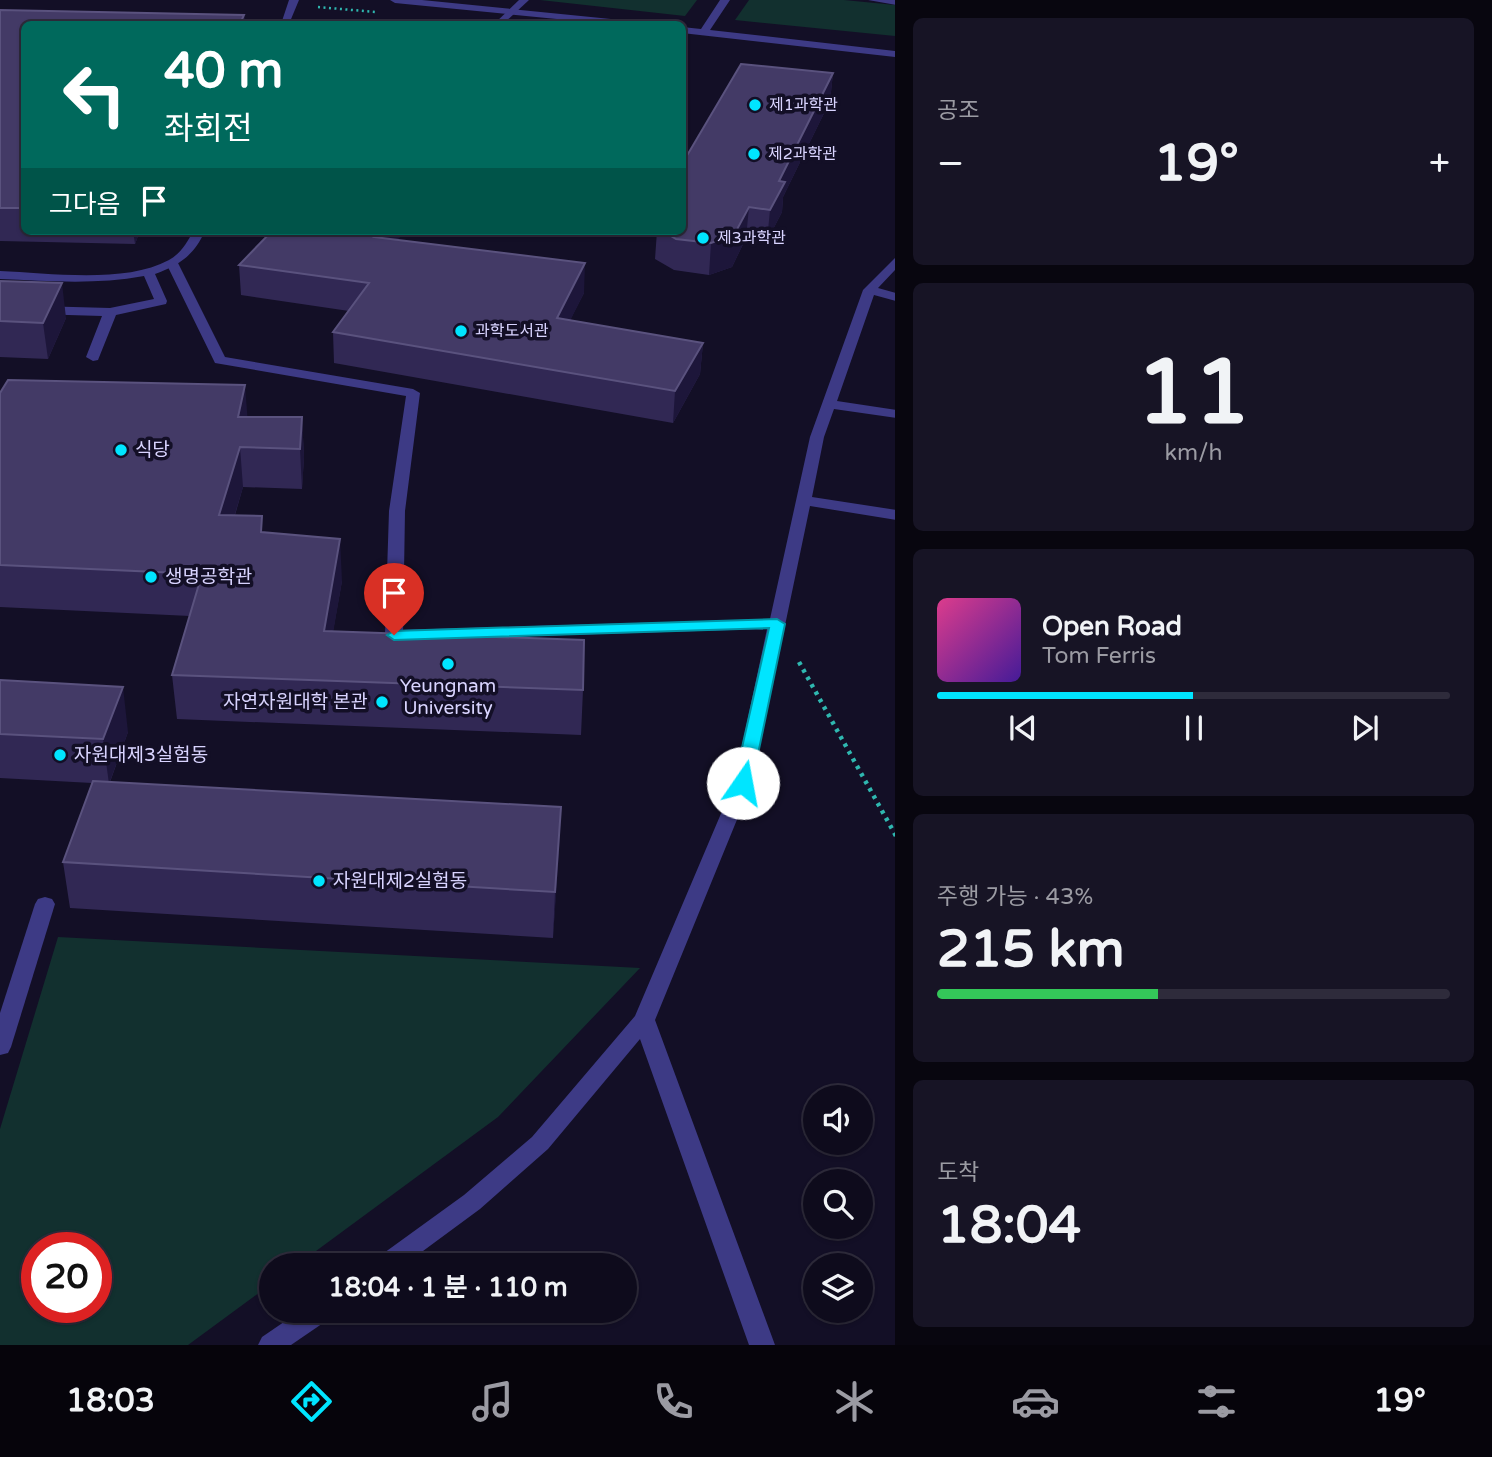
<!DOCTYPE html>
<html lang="ko">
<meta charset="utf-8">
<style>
:root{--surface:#0e0b1c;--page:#171425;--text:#f1f3f6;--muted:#9b9ba3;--line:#2e2b3b;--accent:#00e5ff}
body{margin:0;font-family:"Varela Round","Noto Sans KR",sans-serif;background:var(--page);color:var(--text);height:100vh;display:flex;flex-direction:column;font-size:26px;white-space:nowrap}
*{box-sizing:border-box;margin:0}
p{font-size:23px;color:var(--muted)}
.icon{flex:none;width:38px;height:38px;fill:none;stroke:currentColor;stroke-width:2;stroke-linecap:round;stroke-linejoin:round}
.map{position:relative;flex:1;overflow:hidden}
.details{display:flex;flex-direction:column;gap:18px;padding:18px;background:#08060f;width:597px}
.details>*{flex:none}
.guide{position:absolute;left:21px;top:21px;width:665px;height:214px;border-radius:10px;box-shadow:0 2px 5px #0004,0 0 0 2px var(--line);background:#00695c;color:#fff;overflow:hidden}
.buttons{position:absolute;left:803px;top:1085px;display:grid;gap:14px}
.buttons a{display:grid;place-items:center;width:70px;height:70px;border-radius:50%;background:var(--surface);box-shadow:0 2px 5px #0004,0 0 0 2px var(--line);font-size:35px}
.speed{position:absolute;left:21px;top:1232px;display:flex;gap:14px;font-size:35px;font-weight:700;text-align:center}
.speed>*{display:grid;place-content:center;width:91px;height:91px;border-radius:50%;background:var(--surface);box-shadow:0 2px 5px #0004,0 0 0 2px var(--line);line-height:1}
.speed .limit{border:10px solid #d22;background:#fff;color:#111}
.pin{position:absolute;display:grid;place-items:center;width:60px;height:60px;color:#fff;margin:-72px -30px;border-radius:50% 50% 50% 0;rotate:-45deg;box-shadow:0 0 7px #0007}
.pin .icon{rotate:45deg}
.me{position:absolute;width:77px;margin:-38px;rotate:12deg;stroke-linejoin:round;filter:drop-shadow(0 0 5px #0008)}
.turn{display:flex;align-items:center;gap:24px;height:147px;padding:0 28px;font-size:32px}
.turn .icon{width:91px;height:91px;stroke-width:2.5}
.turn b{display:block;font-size:49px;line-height:60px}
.then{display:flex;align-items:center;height:66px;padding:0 28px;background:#0003;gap:14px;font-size:26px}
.big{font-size:52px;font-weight:700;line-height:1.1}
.details .widget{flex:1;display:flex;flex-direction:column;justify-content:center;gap:10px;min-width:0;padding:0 24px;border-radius:10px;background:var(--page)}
.details .dial{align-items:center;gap:0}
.dial b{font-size:91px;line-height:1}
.song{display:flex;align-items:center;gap:21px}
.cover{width:84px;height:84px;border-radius:10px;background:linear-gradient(135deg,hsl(330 70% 55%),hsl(260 70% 35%))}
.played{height:7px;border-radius:4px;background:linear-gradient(90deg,var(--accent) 50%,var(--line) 50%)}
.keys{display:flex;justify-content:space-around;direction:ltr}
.heat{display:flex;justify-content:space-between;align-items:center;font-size:38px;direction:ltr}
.charge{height:10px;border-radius:5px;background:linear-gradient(90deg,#34c759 43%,var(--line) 0)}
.trip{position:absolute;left:259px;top:1253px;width:378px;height:70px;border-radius:35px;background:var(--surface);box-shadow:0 2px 5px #0004,0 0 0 2px var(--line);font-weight:700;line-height:70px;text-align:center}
.dock{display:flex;height:112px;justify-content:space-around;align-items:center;background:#06040b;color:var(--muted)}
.dock .icon{width:49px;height:49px}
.dock .on{color:var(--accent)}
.dock b{font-size:32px;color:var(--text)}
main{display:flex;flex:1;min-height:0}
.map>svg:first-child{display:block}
</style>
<main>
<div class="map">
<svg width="896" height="1345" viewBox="0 0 896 1345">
<rect width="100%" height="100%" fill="#130f26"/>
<g fill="#12302f" fill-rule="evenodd">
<polygon points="540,0 697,0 685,16"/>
<polygon points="749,0 844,0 895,5 895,36 735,20"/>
<path d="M58,937L640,968L498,1117L297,1265H271V1284L188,1345H0V1129ZM37,1248H96V1307H37Z"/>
</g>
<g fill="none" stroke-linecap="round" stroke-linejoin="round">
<polyline stroke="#2fb8b0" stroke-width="2.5" stroke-dasharray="2 3.5" stroke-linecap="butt" points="318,7 375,12"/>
<polyline stroke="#2fb8b0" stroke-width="4.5" stroke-dasharray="3.5 5" stroke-linecap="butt" points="799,662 896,836"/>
<g fill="#3d3a85" fill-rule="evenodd">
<polygon points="289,0 299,0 289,24 281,24"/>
<polygon points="390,0 422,0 631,21 636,24 608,24 395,3"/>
<polygon points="720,0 730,0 710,30 896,51 896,57 682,33 682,27 701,29"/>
<polygon points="868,0 896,0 896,5"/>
<path d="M193,231H205C194,255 180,265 155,274L167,301L166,304L116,315L98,360L93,361L86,357L102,316L0,313V305L110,308L154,299L144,276C96,285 48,281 0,279V271C49,273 125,284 169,260C181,253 187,243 193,231Z"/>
<polygon points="896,257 896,269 878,288 896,293 896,301 874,295 837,401 896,410 896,418 834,409 824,437 812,497 896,510 896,520 810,506 752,783 655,1020 775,1345 749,1345 640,1039 548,1149 480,1209 404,1265 374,1265 377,1258 464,1195 532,1137 635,1016 734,783 767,629 398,640 389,635 398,630 770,619 810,437 863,290"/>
<polygon points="45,897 52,899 55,904 11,1047 8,1053 0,1055 0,1013 35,904 38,899"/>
<polygon points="300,1311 333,1311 329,1319 291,1345 258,1345 262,1337"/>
</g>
<g fill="#3d3a85" fill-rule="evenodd">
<polygon points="519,0 529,0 503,24 494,24"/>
<polygon points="172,259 178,263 225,357 413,389 420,393 405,511 403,635 400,639 394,640 385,635 389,511 406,396 215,363 166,263"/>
</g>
</g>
<g fill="#312854">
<polygon points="0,10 244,15 245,24 24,24 24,231 140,231 135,244 0,241"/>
<polygon points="833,73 830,101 783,197 782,212 767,241 746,238 732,267 709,275 674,270 655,259 657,231 682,231"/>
<polygon points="272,231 405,231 397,240 584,293 570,320 703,343 700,374 673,423 334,363 333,332 349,311 241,295 239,265"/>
<polygon points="0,281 66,318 48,359 0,357"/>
<polygon points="0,393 248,417 302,417 304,457 302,489 243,487 235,515 342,581 333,631 583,690 581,735 177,719 172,675 190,616 0,607"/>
<polygon points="0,680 128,732 110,782 561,807 553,938 70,908 63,862 92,783 0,778"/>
</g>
<g fill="#1d163a">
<polygon points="244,15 245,24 240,24"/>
<polygon points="833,73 830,101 783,197 782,212 767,241 770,210 779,181"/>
<polygon points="749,207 746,238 732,267 709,275 711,243"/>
<polygon points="133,231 140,231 135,244"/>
<polygon points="379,231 405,231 375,266 374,237"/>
<polygon points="585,263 584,293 556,349 557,318"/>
<polygon points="62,283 66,318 48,359 43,323"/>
<polygon points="703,343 700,374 673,423 675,391"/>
<polygon points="245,385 248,424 240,447 243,487 222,557 219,515 238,417"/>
<polygon points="302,417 304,457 302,489 300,449"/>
<polygon points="340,539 342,581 326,674 324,631"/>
<polygon points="123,687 128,732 109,784 103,739"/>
<polygon points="561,807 559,853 553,938 555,892"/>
</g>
<g fill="#433a66" stroke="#5a527e" stroke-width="2">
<polygon points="0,10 244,15 240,24 24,24 24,208 0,208"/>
<polygon points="741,64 833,73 779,181 785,182 770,210 749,207 734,235 711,243 676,239 663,231 682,231 682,164"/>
<polygon points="272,231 379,231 374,237 585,263 557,318 703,343 675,391 333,332 369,283 239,265"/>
<polygon points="0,281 62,283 43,323 0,321"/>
<polygon points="8,380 245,385 238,417 302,417 300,449 240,447 219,515 262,516 261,532 340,539 324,631 584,640 583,690 172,675 202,574 0,565 0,393"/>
<polygon points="0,680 123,687 103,739 0,734"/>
<polygon points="93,781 561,807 555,892 63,862"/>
</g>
<polygon fill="#00e5ff" stroke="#0095a6" stroke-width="2" points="777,619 785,624 752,783 743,788 734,783 769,628 394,640 387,635 394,631"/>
<g fill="#00e5ff" stroke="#130f26" stroke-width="2.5">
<circle cx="755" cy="105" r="7"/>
<circle cx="754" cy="154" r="7"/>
<circle cx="703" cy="238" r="7"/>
<circle cx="461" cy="331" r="7"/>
<circle cx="121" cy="450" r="7"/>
<circle cx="151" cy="577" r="7"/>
<circle cx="448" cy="664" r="7"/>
<circle cx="382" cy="702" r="7"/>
<circle cx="60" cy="755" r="7"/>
<circle cx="319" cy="881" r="7"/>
</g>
<g text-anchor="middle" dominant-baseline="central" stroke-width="7" stroke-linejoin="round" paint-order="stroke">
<g font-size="16" fill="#d9d4ff" stroke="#130f26" text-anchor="start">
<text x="769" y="105">제1과학관</text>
<text x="768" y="154">제2과학관</text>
<text x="717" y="238">제3과학관</text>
<text x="475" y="331">과학도서관</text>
</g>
<g font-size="19" fill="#d9d4ff" stroke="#130f26" text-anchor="start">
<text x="135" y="450">식당</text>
<text x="165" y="577">생명공학관</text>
<text x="448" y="686" text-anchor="middle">Yeungnam<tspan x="448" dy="22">University</tspan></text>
<text x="368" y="702" text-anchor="end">자연자원대학 본관</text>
<text x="74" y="755">자원대제3실험동</text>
<text x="333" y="881">자원대제2실험동</text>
</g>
</g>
</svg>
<div class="buttons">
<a><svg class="icon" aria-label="sound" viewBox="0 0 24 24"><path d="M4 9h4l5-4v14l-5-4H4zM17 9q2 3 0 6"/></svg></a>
<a><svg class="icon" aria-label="search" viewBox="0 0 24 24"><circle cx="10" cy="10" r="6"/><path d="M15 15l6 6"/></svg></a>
<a><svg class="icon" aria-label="layers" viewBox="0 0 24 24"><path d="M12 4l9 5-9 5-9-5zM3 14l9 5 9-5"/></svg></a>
</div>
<div class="speed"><div class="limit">20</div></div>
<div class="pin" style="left:394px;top:635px;background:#d93025"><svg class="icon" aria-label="arrive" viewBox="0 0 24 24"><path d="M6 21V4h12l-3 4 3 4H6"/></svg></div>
<svg class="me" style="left:743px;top:783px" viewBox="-20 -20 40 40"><circle r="19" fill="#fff"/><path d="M0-13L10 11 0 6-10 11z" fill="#00e5ff"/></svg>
<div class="trip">18:04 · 1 분 · 110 m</div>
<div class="guide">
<div class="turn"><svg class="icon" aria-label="left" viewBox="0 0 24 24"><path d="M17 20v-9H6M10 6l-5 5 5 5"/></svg><div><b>40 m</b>좌회전</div></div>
<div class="then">그다음<svg class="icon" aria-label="arrive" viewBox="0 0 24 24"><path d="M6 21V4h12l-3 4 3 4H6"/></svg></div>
</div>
</div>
<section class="details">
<div class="widget"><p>공조</p>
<div class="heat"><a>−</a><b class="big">19°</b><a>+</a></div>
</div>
<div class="widget dial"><b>11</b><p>km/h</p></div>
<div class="widget">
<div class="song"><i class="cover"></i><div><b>Open Road</b><p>Tom Ferris</p></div></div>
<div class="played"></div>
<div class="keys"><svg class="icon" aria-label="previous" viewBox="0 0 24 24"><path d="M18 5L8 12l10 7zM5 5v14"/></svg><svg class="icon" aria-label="pause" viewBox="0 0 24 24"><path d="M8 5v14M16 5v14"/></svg><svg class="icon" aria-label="next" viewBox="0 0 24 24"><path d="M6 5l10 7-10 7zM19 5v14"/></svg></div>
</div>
<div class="widget"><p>주행 가능 · 43%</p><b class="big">215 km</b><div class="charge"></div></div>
<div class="widget"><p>도착</p><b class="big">18:04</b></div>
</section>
</main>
<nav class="dock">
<b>18:03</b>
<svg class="icon on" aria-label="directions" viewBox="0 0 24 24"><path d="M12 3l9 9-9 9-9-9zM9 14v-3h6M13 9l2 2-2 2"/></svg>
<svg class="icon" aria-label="music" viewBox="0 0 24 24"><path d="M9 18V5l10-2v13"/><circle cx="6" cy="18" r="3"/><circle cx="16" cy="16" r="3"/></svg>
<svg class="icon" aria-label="phone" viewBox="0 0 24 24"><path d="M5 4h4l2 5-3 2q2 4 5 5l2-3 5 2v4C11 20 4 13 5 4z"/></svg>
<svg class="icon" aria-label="climate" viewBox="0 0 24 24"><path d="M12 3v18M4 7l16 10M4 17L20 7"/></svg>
<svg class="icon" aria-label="car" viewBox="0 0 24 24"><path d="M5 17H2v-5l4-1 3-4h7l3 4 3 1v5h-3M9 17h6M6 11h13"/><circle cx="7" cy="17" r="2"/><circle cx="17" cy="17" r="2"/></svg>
<svg class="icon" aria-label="filters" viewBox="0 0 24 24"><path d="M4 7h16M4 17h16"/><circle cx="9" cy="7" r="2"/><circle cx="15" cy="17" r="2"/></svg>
<b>19°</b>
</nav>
